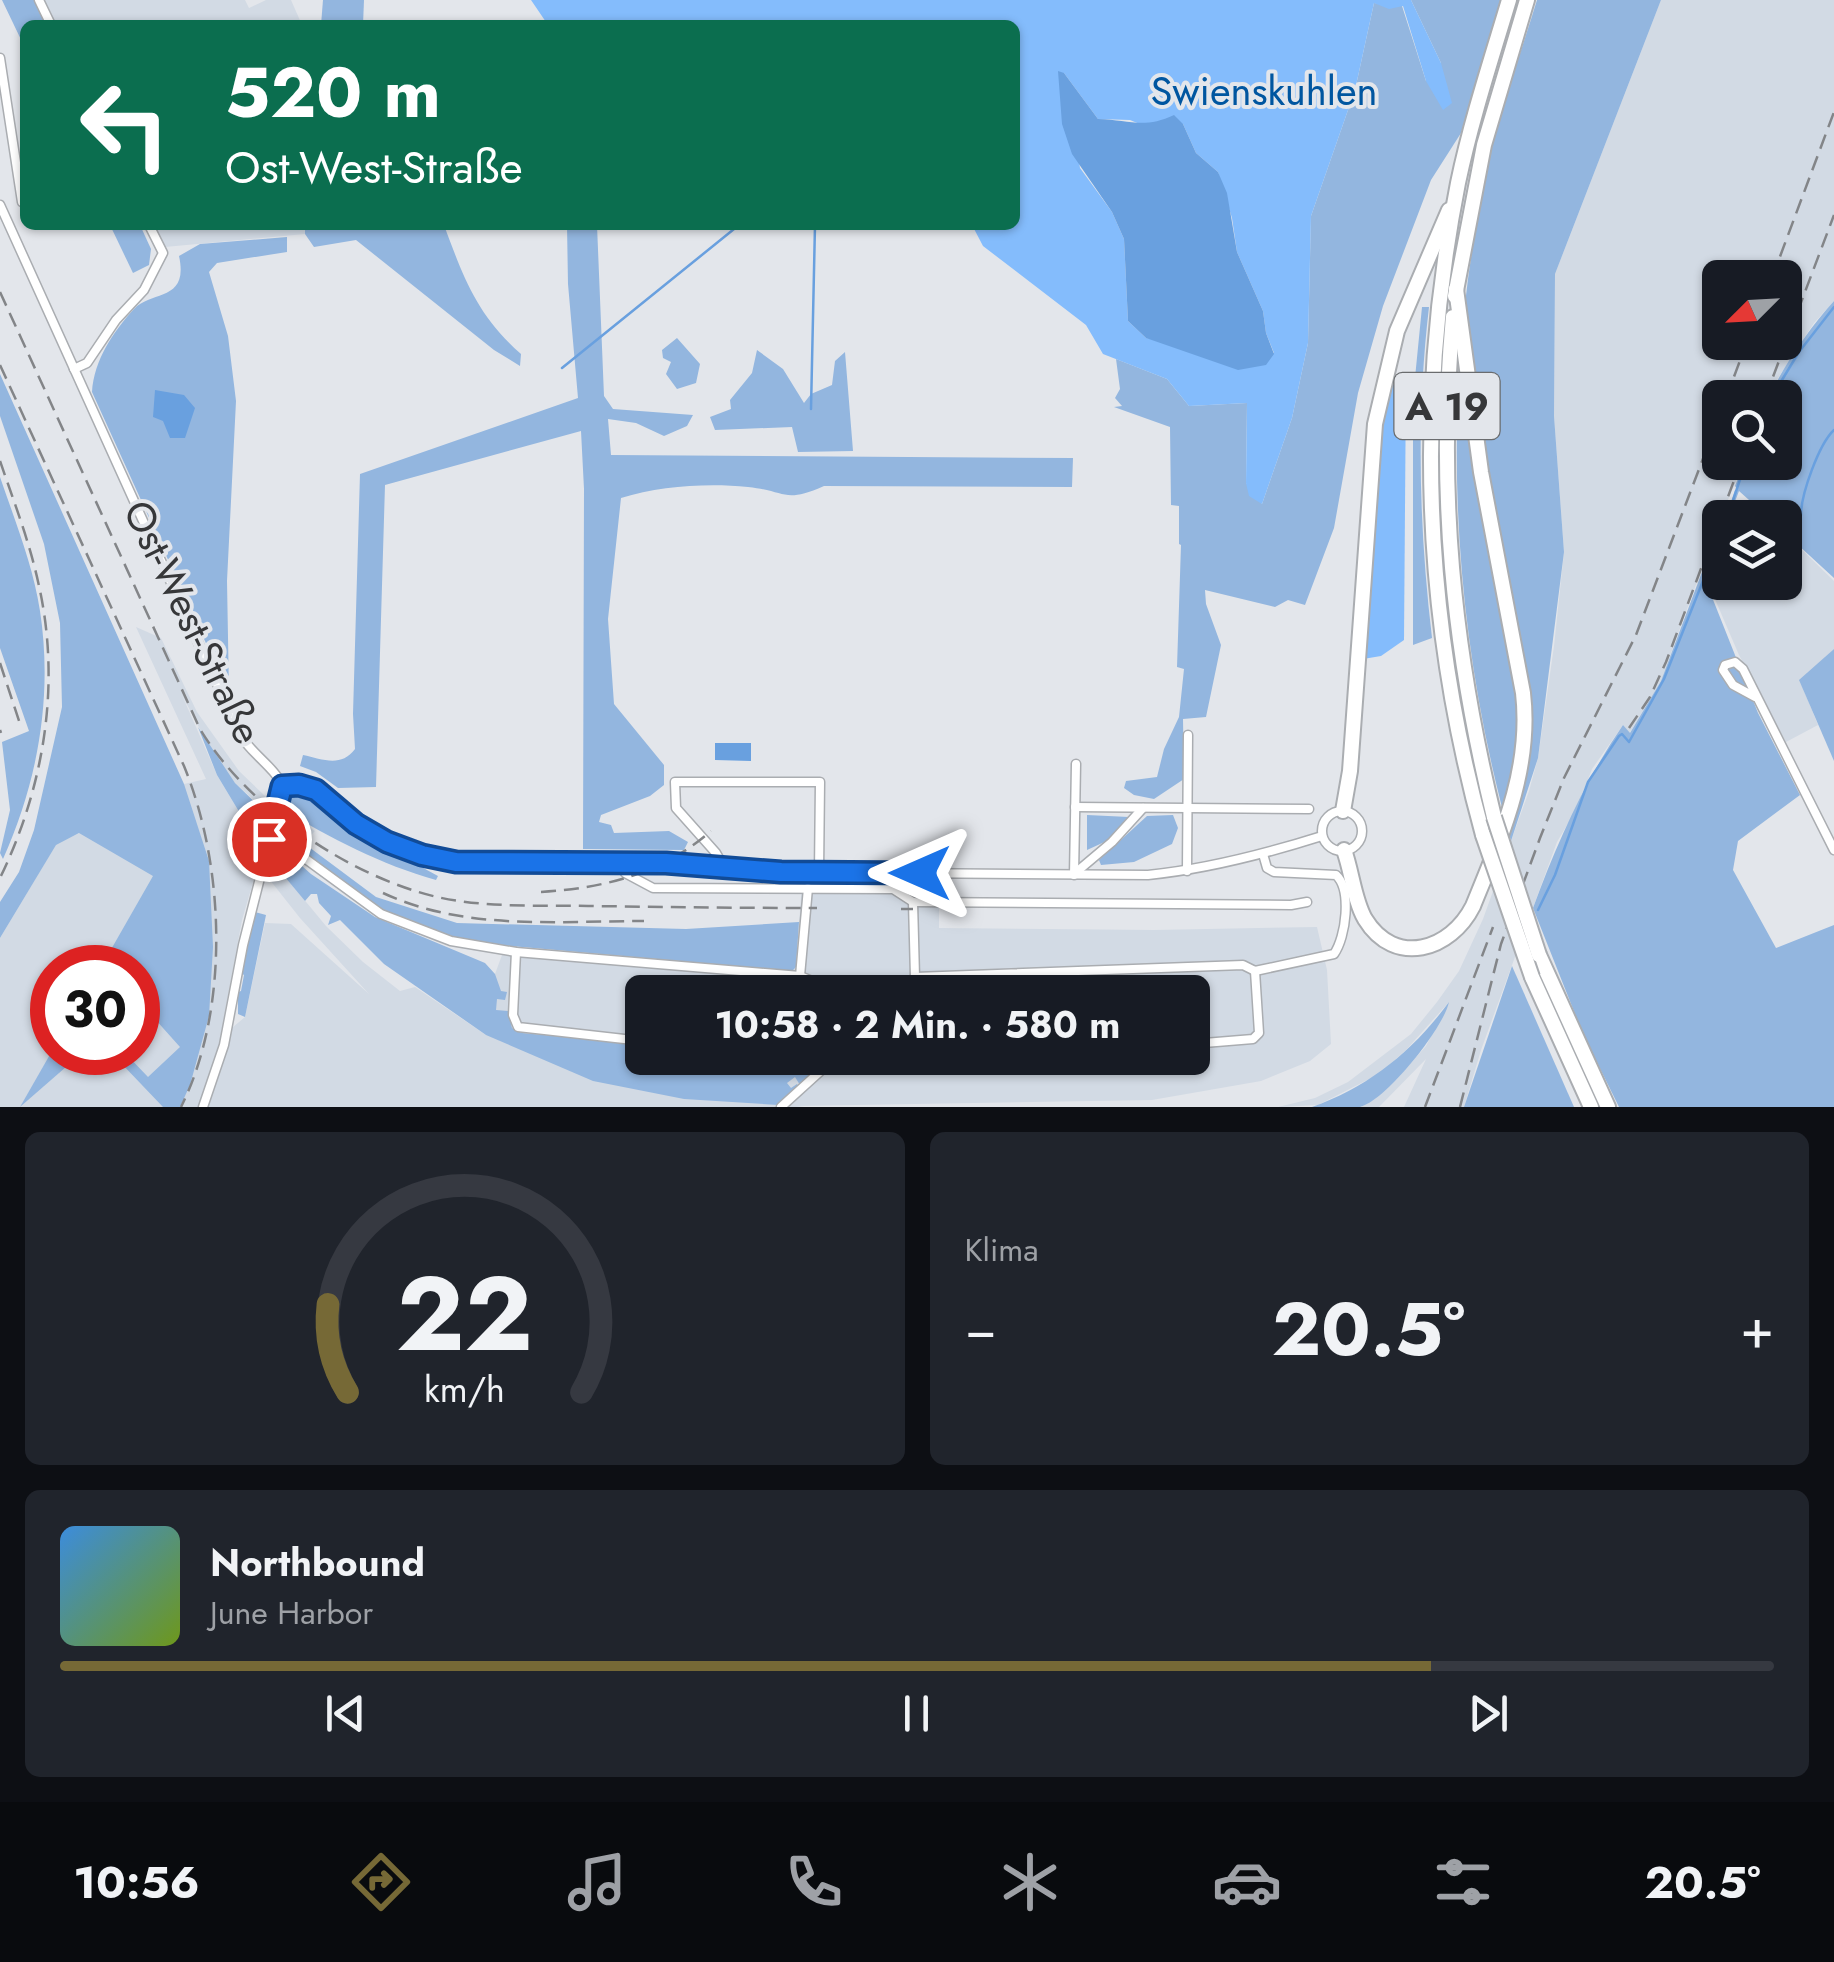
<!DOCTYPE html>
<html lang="de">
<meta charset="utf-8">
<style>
:root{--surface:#171b24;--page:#20242c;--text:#f1f3f6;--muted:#9ea1a6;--line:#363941;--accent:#766936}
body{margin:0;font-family:Jost,sans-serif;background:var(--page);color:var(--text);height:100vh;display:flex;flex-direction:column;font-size:38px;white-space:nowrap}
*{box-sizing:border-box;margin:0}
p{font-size:32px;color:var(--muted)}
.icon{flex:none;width:55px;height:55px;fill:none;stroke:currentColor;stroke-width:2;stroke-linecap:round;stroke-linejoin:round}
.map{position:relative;height:1107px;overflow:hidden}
.sheet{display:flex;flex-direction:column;gap:25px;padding:25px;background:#0d0f14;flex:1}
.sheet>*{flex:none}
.hud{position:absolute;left:20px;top:20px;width:1000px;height:210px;border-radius:15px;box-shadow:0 2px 8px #0004;background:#0b6e4f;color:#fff;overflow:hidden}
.needle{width:65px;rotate:246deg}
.fabs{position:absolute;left:1702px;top:260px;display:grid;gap:20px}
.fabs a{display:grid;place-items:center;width:100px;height:100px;border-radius:15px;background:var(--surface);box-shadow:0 2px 8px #0004;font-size:50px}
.speed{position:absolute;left:30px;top:945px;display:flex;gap:20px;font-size:50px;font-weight:700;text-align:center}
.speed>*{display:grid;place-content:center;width:130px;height:130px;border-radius:50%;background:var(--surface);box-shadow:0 2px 8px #0004;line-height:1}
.speed .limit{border:15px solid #d22;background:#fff;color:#111}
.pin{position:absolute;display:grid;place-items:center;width:85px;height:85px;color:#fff;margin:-42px;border:5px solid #fff;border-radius:50%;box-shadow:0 2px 10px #0007}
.me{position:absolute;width:110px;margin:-55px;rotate:270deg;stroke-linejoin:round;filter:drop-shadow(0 0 8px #0008)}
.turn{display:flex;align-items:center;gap:35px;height:210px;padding:0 40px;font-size:45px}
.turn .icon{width:130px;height:130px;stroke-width:2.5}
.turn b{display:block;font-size:70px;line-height:85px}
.big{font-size:75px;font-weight:700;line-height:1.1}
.sheet .card{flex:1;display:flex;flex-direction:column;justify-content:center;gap:15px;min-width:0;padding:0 35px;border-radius:15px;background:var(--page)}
.sheet .dial{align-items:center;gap:0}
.dial svg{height:260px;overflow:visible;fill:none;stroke:var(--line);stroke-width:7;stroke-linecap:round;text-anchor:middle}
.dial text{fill:var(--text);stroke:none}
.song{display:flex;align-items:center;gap:30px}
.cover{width:120px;height:120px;border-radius:15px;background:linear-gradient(135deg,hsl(210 70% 55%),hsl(80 70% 35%))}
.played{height:10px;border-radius:5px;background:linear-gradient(90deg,var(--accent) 80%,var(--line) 80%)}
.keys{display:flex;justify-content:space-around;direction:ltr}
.heat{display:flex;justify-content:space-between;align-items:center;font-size:55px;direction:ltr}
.sheet .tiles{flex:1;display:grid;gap:25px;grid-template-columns:1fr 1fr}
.card:last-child{grid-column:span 2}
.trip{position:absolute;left:625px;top:975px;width:585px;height:100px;border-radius:15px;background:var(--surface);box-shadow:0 2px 8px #0004;font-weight:700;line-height:100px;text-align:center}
.dock{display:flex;height:160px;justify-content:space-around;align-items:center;background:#090b0e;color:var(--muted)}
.dock .icon{width:70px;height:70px}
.dock .active{color:var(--accent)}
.dock b{font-size:45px;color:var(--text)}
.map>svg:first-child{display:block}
</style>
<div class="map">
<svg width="1834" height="1107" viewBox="0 0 1834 1107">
<rect width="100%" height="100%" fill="#e3e6eb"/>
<g fill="#d2dae4" fill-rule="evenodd">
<polygon points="43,0 245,0 249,8 266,0 291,0 302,25 56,25"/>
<path d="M1661,0H1834V301L1814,323L1778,378L1769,397L1720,398V462L1744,463L1720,518L1661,681L1629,734L1623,725L1592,769L1577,808L1557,842L1481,1050L1464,1107H1404L1426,1059L1379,1107H1361L1396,1080L1426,1046L1449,1002L1406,1050L1379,1074L1318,1105L1278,1107L1315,1098L1348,1082L1411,1034L1437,1002L1459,971L1483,919L1529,791L1538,758L1554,646L1564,552L1554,416L1555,274ZM1720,278H1785V342H1720Z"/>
<polygon points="154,225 305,225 305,234 165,247"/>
<polygon points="1793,541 1834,581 1834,649 1800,681 1818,725 1786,742 1739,655 1708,583 1717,551 1720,553 1720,582 1785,582 1785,544"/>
<path d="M136,627L161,638L197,712L239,771L266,797L315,831L302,844L235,783L214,756L182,695L217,775L259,845L326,926L363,962L400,991L415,987L486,1035L495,974L505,947L796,967L802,883L925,888V897L939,899V928L1154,930L1317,927L1327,970L1331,1044L1310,1061L1261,1081L1152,1100L796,1106L804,1107H0V938L56,844L184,784L206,779ZM258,865L300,918L369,994L291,924L265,923L245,1017L220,1038L242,920ZM52,968H138V1052H52ZM642,992H1192V1058H642Z"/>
</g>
<g fill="#93b6df">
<polygon points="2,0 34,0 46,25 25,25 25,48"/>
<polygon points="323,0 364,0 363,25 321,25"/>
<polygon points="1411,0 1501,0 1461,133 1431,180 1383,306 1358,393 1334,528 1305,605 1288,600 1275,607 1205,590 1206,604 1221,645 1206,717 1183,719 1184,779 1154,799 1134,795 1124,788 1126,781 1157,777 1164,749 1179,717 1184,669 1177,667 1181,545 1179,544 1179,506 1171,505 1170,427 1114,407 1122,406 1115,398 1120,389 1116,359 1167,379 1189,406 1247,403 1246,483 1262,504 1292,418 1308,343 1311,216 1355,90 1374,3 1402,6 1426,81 1441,63"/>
<path d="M1537,0H1661L1555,274L1554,416L1564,552L1538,758L1511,841C1448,616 1438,380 1491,152C1503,101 1522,50 1537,0Z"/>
<polygon points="110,225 140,225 151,249 149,265 133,273"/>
<path d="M305,225H444C464,279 477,315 521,354L520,366L494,350L356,240L314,247L305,234Z"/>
<path d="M567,225H597L604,396L613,409L693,415L687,426L664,436L636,423L608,419L611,455L1073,458L1072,487L824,486C783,504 787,491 748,487C707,483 660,486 621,498L608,619L614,704L664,765V785L650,796L601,815L599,822L611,825L614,833L669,831L688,842L684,850L583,849L584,489L581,431L385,485L376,787L338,788L316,772L300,766L303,755C322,759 341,768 355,749L353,714L360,474L578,398L568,284Z"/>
<path d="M287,237V252L217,263L209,272L228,336L236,401L227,581L229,694L92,392C94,360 113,332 134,309C152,290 189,302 179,256L200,244Z"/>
<path d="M1834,301V578L1785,533V518L1768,517L1739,491L1729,517H1726L1735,490H1738L1735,486L1744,463L1785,462V398L1769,397C1785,363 1809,329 1834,301Z"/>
<path d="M1422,307H1429C1416,417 1419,528 1432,638L1413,645V398Z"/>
<polygon points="677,338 700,364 696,383 677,389 666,374 671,362 663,358 662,350"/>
<polygon points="757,350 783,369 804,403 811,394 832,385 835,361 845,352 853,451 798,452 792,427 715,430 710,417 731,409 730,400 752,373"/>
<polygon points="0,374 184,784 209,861 213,947 209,1016 190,1085 180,1107 163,1107 120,1062 101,1065 92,1056 95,1053 125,1053 148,1077 180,1047 146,1009 138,1015 138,968 101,967 153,876 79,833 56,845 0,938 0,902 19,872 34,830 62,707 60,623 44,544 0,416"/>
<path d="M0,477C15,521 33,565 40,611C53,696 38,781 3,859L0,853L10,810L2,742L29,731L0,648Z"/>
<path d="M1720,534L1706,582L1758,713L1800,795L1738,841L1733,870L1776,948L1834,925V1107H1619L1583,1034L1533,908C1557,843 1584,782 1623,725L1630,733L1661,681L1705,564Z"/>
<polygon points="1834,649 1834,761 1799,680"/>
<polygon points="198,727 235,783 265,812 259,845 217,775"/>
<path d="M297,793L313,795L355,831L438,876L436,880C382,865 330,838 282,809L290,797Z"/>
<polygon points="1087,815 1129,817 1111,839 1087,850"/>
<polygon points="1173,815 1178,828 1172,844 1134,862 1101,865 1099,860 1147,816"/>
<polygon points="278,824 376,897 457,923 686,929 799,922 796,967 792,971 466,942 410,924 375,907 281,838"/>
<polygon points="279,850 285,851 311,874 375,917 485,963 495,974 501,991 507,992 505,1000 497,999 496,1010 508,1011 512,1028 522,1033 642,1044 642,1058 804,1058 819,1059 821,1066 800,1085 795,1077 787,1083 791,1088 797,1084 798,1086 778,1105 684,1099 593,1081 486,1035 384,964 340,920 328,925 331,916 319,903 317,894 311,894 305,901 270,859"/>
<polygon points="255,912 266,915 245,1017 238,1014 238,992 241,991 244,975 241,973"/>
<polygon points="1512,966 1574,1107 1464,1107"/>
<path d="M1449,1002C1444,1027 1387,1100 1360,1107C1346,1107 1327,1107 1312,1107C1369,1087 1414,1050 1449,1002Z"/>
<polygon points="52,1051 82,1053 20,1107"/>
</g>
<g fill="#84bcfc" fill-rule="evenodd">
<path d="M531,0H1411L1441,63L1452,103L1443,110L1426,81L1403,6L1389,9L1374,3L1355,90L1311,216L1308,343L1292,418L1262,504L1249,496L1246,483L1247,403L1189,406L1167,379L1103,354L1086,325L983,246L972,225H1015V25H548ZM1064,73L1098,119L1130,120L1142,125L1183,124L1196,153L1218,172L1232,218L1237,252L1263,311L1266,333L1274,353L1146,338L1128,321L1124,239L1112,212L1080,168Z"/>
<polygon points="1406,377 1404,640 1381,656 1363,659 1376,481 1387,389"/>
</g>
<g fill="#69a0df">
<path d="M1058,71L1064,73L1098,119C1129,120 1145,129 1174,115L1183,124L1196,153L1218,172L1227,193L1237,252L1263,311L1266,333L1274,354L1266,365L1238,370L1146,338L1128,321L1124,239L1112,212L1072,154L1062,124Z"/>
<polygon points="155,390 184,395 195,408 185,438 170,438 163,421 153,417"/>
<polygon points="715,743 751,743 751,761 715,760"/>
</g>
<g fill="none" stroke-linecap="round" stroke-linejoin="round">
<g stroke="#69a0df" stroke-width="2.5">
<polyline points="562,368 739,225"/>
<polyline points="1771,398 1799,352 1834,307"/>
<polyline points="811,409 815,225"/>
<path d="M1801,515C1801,494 1819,444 1834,430"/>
<polyline points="1727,518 1746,462"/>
<polyline points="1538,910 1555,875 1588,782 1619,736 1622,734 1629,742 1664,679 1720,538"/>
</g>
<g stroke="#aaadb1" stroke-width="11">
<g id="minor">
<polyline points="39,0 51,25"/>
<polyline points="0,58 22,202"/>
<path d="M0,205L239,733C250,753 275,767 283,787L243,945L224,1045L203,1107"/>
<polyline points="74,369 87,363 116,320 144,290 163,253 149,225"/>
<polyline points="1755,697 1733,685 1723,670 1725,665 1735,662 1743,669 1834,850"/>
<path d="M283,787C324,782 336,812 368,832C395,849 425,857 457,862L693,863L781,872L1148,875C1208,869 1265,854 1322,836"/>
<polyline points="1075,807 1309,809"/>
<circle cx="1342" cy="831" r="20"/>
<polyline points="269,839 288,846 381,914 451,941 516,952 800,976 839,992"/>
<polyline points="623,863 625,873 653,888 893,889 913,902 1291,905 1307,902"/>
<polyline points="723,865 716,853 676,808 675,782 820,782 819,872"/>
<polyline points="1187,871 1188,735"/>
<polyline points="1074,874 1112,842 1143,808"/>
<polyline points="1074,875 1076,764"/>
<polyline points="913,902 915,977"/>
<polyline points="516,952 513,1015 518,1027 642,1041"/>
<polyline points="800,976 808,888"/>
<path d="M901,992L915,977L1243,965L1255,971L1334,954C1346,937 1352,890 1336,875L1274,872L1267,868L1263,854"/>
<polyline points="1192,1044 1253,1039 1259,1033 1255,971"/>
<polyline points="781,1107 835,1058"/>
</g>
</g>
<g stroke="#aaadb1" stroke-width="18">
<g id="motorway">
<polyline points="1455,296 1484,145 1527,0"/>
<path d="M1453,317C1437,490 1453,649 1494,817"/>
<polyline points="1343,811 1350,771 1375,424 1397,331 1449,210"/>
<path d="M1483,835C1424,621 1415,401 1458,183C1471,121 1491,60 1509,0"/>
<path d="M1344,850C1352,872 1354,900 1365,919C1395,968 1451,950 1473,906C1501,837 1532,769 1523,693L1481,472L1456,289"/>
<polyline points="1539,955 1608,1107"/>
<polyline points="1532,977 1591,1107"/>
</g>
</g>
<use href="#minor" stroke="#fff" stroke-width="8"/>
<use href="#motorway" stroke="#fff" stroke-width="14"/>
<g stroke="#838588" stroke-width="2.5" stroke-dasharray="15 8" stroke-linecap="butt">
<polyline points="1772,278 1834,112"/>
<path d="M0,292L200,729C247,807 348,876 437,897C486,908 538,905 588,906C665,907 741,908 817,908"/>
<path d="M0,365L184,766C225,866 230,1009 181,1107"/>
<polyline points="1726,398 1747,342"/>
<polyline points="1765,398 1834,215"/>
<path d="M0,461C14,502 30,543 39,586C61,685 44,787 0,878"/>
<polyline points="0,663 21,727"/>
<polyline points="1629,728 1650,697 1666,662 1741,462"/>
<polyline points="0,730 1,733"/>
<path d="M541,892C604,888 662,874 711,831"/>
<path d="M383,893C465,931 556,921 644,921"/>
<polyline points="901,909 913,909"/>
<polyline points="1425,1107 1493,927"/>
<polyline points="1460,1107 1501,944 1540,838 1564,778 1636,635 1720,414"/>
</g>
<g stroke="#aaadb1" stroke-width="18" stroke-linecap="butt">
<g id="motorway-bridge">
<polyline points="1494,817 1539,955"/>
<polyline points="1483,835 1532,977"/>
</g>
</g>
<use href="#motorway-bridge" stroke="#fff" stroke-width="14"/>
</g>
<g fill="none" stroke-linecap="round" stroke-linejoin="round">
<g stroke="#114b97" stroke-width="25">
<polyline id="route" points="269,839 282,786 299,785 316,790 356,824 387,842 422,855 456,862 666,863 781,872 920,873"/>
</g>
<use href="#route" stroke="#1a73e8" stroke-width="18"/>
</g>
<g text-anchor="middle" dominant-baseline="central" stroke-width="8" stroke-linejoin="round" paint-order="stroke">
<rect fill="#e3e6eb" stroke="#6a6c6e" stroke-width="2.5" x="1394.5" y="373" width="105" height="66" rx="8"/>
<g font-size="38" font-weight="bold" fill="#363739">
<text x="1447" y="406">A 19</text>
</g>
<g font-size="40" fill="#0056a0" stroke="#e3e6eb">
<text x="1264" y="91">Swienskuhlen</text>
</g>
<g font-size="40" fill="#363739" stroke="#e3e6eb">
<text transform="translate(193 622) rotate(64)">Ost-West-Straße</text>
</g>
</g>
</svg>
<div class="fabs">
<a><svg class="needle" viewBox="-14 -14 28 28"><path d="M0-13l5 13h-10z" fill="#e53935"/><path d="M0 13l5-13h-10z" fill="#9ea1a6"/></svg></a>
<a><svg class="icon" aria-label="search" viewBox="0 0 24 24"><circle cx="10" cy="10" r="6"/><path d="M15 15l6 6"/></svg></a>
<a><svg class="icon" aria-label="layers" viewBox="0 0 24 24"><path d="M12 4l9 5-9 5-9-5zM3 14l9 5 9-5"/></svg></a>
</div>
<div class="speed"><div class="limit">30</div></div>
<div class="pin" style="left:269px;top:839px;background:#d93025"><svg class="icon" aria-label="arrive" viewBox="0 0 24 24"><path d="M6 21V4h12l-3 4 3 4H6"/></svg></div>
<svg class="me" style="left:920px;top:873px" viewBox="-20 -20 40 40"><path d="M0-17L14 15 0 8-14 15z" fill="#1a73e8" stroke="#fff" stroke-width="4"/></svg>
<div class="trip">10:58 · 2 Min. · 580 m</div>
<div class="hud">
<div class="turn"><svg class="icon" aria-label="left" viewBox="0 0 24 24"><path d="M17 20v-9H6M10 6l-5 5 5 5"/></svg><div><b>520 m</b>Ost-West-Straße</div></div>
</div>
</div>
<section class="sheet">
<div class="tiles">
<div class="card dial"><svg viewBox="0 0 100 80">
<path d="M14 69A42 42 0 1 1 86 69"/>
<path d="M14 69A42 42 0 0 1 8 42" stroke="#766936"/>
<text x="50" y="56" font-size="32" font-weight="700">22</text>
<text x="50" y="72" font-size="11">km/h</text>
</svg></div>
<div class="card"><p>Klima</p>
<div class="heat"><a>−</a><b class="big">20.5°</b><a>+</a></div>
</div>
<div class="card">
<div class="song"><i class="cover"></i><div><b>Northbound</b><p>June Harbor</p></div></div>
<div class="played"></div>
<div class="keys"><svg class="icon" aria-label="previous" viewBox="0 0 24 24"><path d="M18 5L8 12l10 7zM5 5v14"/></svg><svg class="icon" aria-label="pause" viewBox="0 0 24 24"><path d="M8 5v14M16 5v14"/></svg><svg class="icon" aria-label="next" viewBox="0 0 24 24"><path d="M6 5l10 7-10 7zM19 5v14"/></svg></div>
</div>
</div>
</section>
<nav class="dock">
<b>10:56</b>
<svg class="icon active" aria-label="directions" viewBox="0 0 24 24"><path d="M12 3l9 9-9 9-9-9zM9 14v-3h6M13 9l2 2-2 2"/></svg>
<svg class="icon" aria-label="music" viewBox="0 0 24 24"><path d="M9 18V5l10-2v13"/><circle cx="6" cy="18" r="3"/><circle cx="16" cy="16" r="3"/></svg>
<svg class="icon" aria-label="phone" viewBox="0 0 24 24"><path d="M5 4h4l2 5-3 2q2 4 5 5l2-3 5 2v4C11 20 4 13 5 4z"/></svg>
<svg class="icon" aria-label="climate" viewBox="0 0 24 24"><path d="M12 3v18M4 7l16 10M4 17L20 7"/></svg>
<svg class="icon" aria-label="car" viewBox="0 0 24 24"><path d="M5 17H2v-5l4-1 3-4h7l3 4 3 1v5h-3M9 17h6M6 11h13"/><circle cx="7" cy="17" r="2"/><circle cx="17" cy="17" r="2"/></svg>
<svg class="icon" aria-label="filters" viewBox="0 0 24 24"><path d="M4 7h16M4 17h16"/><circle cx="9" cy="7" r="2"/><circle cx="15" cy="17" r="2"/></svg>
<b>20.5°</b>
</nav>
